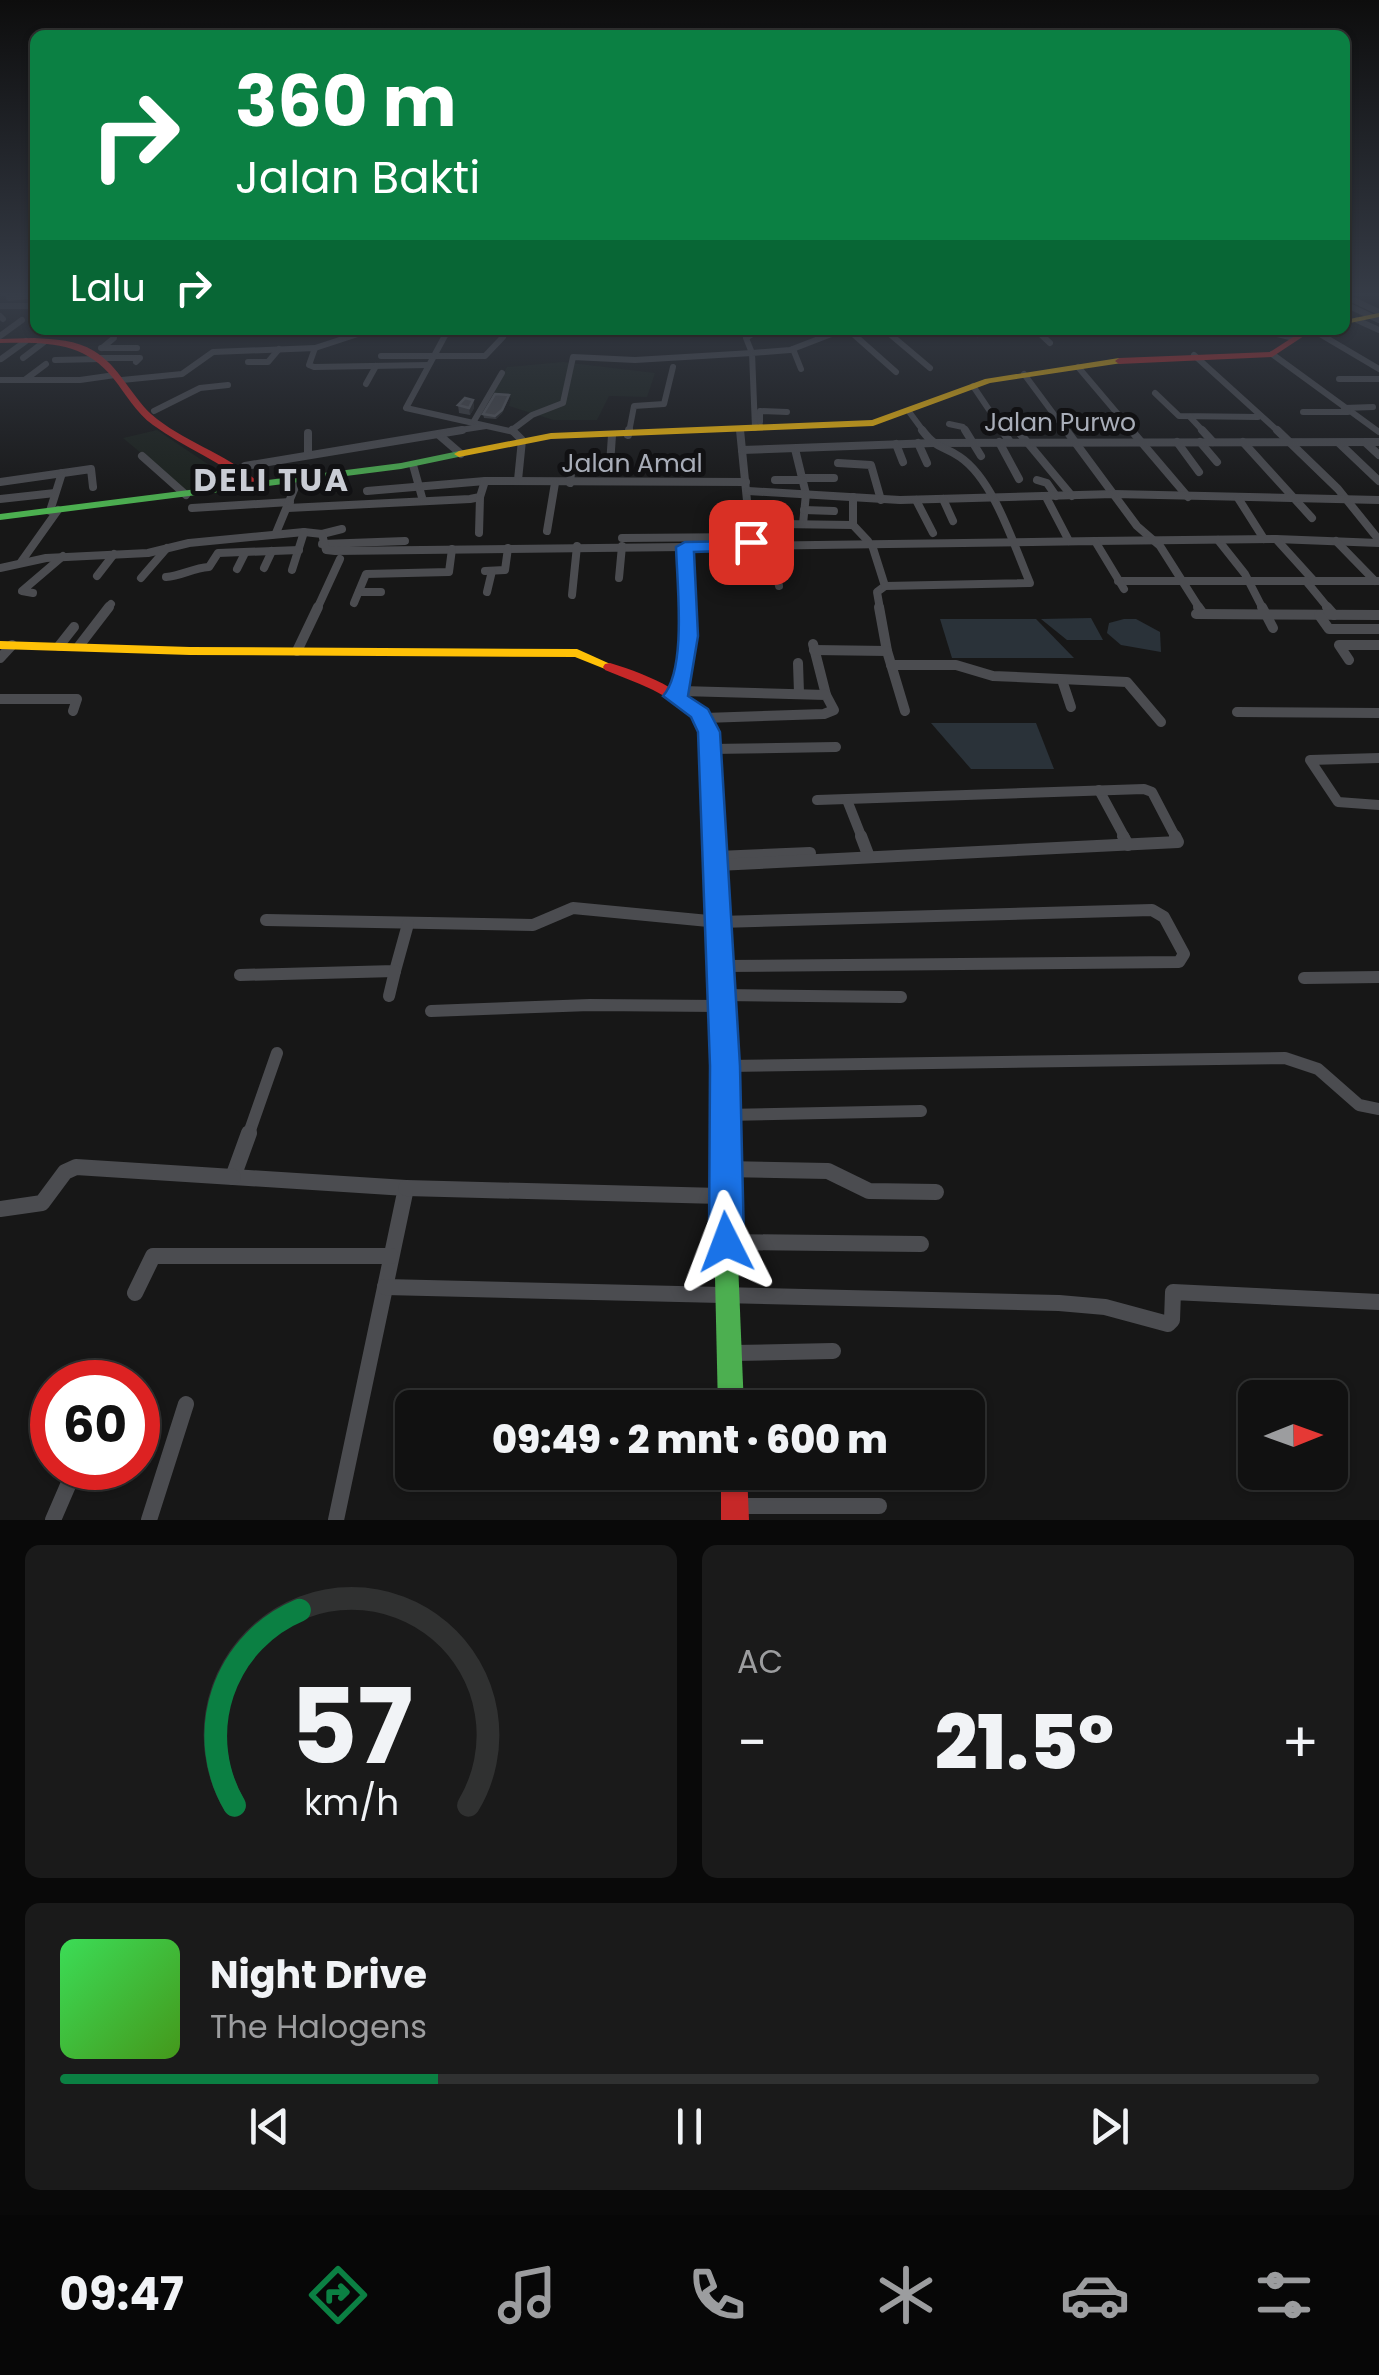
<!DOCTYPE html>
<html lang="id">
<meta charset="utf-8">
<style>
:root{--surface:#111;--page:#1a1a1a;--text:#f1f3f6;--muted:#9c9d9f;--line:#303131;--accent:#0b8043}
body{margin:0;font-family:Poppins,sans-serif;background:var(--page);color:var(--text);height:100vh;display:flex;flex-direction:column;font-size:38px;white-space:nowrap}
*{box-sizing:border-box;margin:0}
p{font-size:32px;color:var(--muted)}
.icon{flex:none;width:55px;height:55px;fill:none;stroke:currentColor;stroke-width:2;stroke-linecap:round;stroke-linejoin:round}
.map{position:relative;height:1520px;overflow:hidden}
.panel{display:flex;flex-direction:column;gap:25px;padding:25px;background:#090909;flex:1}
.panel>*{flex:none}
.banner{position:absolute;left:30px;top:30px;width:1320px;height:305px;border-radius:15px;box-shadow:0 2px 8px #0004,0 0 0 2px var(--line);background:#0b8043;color:#fff;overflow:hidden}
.needle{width:65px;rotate:89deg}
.controls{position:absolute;left:1238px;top:1380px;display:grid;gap:20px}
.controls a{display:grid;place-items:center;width:110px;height:110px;border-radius:15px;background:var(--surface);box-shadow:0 2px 8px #0004,0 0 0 2px var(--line);font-size:50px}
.speed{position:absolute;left:30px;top:1360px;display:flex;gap:20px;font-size:50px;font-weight:700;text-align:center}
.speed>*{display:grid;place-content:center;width:130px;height:130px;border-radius:50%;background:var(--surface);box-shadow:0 2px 8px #0004,0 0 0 2px var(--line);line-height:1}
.speed .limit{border:15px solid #d22;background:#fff;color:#111}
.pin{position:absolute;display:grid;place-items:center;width:85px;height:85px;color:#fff;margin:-42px;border-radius:20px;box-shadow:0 5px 15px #0006}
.me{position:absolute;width:110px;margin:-55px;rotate:357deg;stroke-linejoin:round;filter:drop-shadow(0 0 8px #0008)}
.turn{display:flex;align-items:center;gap:35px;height:210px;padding:0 40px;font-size:45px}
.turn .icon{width:130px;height:130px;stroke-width:2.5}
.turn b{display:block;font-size:70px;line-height:85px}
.then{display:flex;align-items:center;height:95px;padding:0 40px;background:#0003;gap:20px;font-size:38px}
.big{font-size:75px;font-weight:800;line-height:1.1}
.panel .card{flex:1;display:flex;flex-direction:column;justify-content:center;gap:15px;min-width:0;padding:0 35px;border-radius:15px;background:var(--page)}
.panel .dial{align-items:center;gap:0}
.dial svg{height:260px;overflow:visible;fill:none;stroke:var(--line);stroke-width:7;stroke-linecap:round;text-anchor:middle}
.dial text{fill:var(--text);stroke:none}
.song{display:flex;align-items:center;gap:30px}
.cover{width:120px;height:120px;border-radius:15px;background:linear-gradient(135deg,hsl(130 70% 55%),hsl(100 70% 35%))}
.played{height:10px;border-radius:5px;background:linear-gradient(90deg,var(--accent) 30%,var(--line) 30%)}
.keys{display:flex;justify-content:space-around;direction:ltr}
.heat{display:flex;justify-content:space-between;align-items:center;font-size:55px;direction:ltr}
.panel .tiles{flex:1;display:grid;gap:25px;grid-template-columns:1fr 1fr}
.card:last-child{grid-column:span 2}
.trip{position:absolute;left:395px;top:1390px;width:590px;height:100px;border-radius:15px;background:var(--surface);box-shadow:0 2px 8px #0004,0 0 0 2px var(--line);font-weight:800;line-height:100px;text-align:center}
.dock{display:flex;height:160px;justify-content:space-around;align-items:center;background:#070707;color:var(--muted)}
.dock .icon{width:70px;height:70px}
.dock .selected{color:var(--accent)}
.dock b{font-size:45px;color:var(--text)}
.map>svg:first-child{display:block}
</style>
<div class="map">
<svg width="1379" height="1520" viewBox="0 0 1379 1520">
<rect width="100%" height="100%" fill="#171717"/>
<g fill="#1b211c">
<polygon points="563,362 655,373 647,397 609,396 597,420 553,420 509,406 511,398 491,397 507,367"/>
<polygon points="157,430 239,485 189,493 123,438"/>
</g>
<g fill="#2a3239">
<polygon points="1091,618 1103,640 1067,640 1041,619"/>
<polygon points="940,619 1036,619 1074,658 952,658"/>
<polygon points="1124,619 1136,619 1160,632 1161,652 1121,645 1107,633 1109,623"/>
<polygon points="931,723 1036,723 1054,769 971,769"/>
</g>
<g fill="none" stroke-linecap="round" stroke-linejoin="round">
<g stroke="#4b4c50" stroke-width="6">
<polyline points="1345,296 1379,312"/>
<polyline points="9,298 35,295"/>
<polyline points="1345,304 1379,320"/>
<polyline points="0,306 35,306"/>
<polyline points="0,316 3,319"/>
<polyline points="1357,320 1379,330"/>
<polyline points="448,330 406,408 514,432"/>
<polyline points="885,330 930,368"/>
<polyline points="969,330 977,334"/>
<polyline points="1036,330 1050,343"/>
<polyline points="1260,330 1294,338"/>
<polyline points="1313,330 1379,369"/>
<polyline points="852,333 896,372"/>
<polyline points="0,336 22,320"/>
<polyline points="101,348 137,348"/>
<polyline points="102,348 114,338 113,330"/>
<polyline points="315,348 370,330"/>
<polyline points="793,349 801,369"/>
<polyline points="1272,354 1379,432"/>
<polyline points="1194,355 1279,432"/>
<polyline points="381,356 485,356 503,337"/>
<polyline points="23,358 44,342"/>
<polyline points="100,358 140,358 136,362"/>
<polyline points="1,359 26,341"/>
<polyline points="55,360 101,359"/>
<polyline points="248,362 268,362 279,349"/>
<polyline points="1078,367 1133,432"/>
<polyline points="1024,374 1067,432"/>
<polyline points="26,379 46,364"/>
<polyline points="1339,379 1379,379"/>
<polyline points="0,380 80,380 115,375"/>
<polyline points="122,380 182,374 213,352 315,348 309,365 314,367 428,365"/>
<polyline points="366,384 376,366"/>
<polyline points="973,386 1004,432"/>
<polyline points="1155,393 1179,416 1258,417"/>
<polyline points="1344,408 1373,407"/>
<polyline points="154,411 200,388 228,385"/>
<polyline points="1303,412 1348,412"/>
<polyline points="910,413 924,432"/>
<polyline points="1190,417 1204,432"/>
<polyline points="474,421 502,373"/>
<polyline points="760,422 760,411 787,412"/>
<polyline points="949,424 963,427 966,432"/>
<polyline points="1015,427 1019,432"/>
<polyline points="755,428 752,353 790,350 834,333 879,330"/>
<polyline points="512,430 532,415 563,403 573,357 635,360 752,353 746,338 757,331"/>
<polyline points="447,432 486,426"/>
<polyline points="629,432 634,406 664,404 673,367"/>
</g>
<g stroke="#4b4c50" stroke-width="8">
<polyline points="512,430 522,440 518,480"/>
<polyline points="740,430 751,541"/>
<polyline points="965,430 981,456"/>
<polyline points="1002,430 1010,442"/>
<polyline points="1017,430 1072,496"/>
<polyline points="1066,430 1137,526 1160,546 1200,609"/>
<polyline points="1131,430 1188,497"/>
<polyline points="1202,430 1213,442"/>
<polyline points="1277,430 1338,489 1379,540"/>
<polyline points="308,433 308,453"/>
<polyline points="439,435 461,454"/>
<polyline points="628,435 629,430"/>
<polyline points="999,442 1019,479"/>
<polyline points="1177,442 1199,472"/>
<polyline points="1200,442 1217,462"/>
<polyline points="1243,442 1312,518"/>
<polyline points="918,443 927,463"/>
<polyline points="1339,443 1379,481"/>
<polyline points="1366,443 1379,455"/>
<polyline points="896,444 903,462"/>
<polyline points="795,449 806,494 803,524"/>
<polyline points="742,450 933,443 1379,442"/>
<polyline points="142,456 186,495"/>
<polyline points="838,463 871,465 881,500"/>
<polyline points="413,465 423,501"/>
<polyline points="610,465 612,435"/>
<polyline points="245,466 462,430"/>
<polyline points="803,478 834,478"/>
<polyline points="775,480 803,480"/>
<polyline points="1037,480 1047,483 1056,496"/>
<polyline points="0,482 91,469 93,487"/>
<polyline points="570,483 572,463"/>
<polyline points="367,491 485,481"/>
<polyline points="748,491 900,500 1114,494 1379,500"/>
<polyline points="853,497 853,525"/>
<polyline points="1046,497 1069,541"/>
<polyline points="1238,498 1264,539"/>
<polyline points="0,499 55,493"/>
<polyline points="943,499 953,521"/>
<polyline points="916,500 933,533"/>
<polyline points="192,508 290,502"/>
<polyline points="288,508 470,499 480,497 485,481 746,482"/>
<polyline points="804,510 834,511"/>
<polyline points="50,511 62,473"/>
<polyline points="778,524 853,525 868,541"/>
<polyline points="547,531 555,483"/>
<polyline points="276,533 298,480"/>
<polyline points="479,533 480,497"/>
<polyline points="322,534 342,529"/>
<polyline points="622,538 750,537"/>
<polyline points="1276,539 1379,543"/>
<polyline points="1218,540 1245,574 1263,609"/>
<polyline points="1095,541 1276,539 1314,581"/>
<polyline points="1336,541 1375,581"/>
<polyline points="729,543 733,575"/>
<polyline points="322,544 405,541"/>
<polyline points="872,545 885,586 877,592 880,609"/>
<polyline points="771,546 779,586"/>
<polyline points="21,562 58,510"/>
<polyline points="0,568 46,558 148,553 189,543 304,532 322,534 326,550 335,551 685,547"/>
<polyline points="264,568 272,551"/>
<polyline points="237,569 245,553"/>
<polyline points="292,570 304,532"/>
<polyline points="485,571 505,570 508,548"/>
<polyline points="97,576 114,554"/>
<path d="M166,577C182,576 192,568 209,567L218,553L299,550"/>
<polyline points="141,578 167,548"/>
<polyline points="619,578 622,546"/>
<polyline points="1118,581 1379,581"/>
<polyline points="1306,581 1329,609"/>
<path d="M885,586L1030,583C1014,546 994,480 960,457C943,445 937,450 922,430"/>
<polyline points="359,592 381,592"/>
<polyline points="487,592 492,571"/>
<polyline points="33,593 22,591 63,556"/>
<polyline points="572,595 577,546"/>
<polyline points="354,603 366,574 449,572 452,549"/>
<polyline points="107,609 111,604"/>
<polyline points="317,609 340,559"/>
<polyline points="688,609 685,547 1095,541 1124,589"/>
</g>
<g stroke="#4b4c50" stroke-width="10">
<polyline points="879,607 887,651 905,711"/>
<polyline points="1198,607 1203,614"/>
<polyline points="1262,607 1273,628"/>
<polyline points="1327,607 1334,615"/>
<polyline points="1196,614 1379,615"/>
<polyline points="1319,615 1329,629 1379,629"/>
<polyline points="813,644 826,695"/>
<polyline points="59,646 74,627"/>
<polyline points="79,646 109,607"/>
<polyline points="814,650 887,651"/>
<polyline points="297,651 318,607"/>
<polyline points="0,658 12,645"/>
<polyline points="1349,660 1339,645 1379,645"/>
<polyline points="798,663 799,693"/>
<polyline points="891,665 956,665 993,676 1127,682 1161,722"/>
<polyline points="1062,680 1071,707"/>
<polyline points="681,691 826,695 834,710 824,714 704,718"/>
<polyline points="674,695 681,691 688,607"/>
<polyline points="0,699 77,699 73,711"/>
<polyline points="1237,712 1379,713"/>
<polyline points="710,749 836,747"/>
<polyline points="1379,758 1310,760 1338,802 1379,805"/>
<polyline points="1099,790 1125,838"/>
<polyline points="817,800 1144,789 1152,792 1176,838"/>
<polyline points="847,800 862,838"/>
</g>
<g stroke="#4b4c50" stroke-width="12">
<polyline points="861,836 869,857"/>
<polyline points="1123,836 1128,845"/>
<polyline points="717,857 810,853"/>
<polyline points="717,865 1178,842 1175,836"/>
<polyline points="266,920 533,925 573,908 719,922 1152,910 1164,917 1184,954 1179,962 722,966"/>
<polyline points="240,975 395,971 408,924"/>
<polyline points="1304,978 1379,977"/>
<polyline points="722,995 901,997"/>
<polyline points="389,996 395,971"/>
<polyline points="431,1011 590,1005 720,1006"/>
<polyline points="726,1066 1285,1058 1318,1069 1359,1105 1379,1109"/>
<polyline points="724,1115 921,1111"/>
<polyline points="248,1136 277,1053"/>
</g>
<g stroke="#4b4c50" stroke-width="16">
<polyline points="249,1133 233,1177 406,1188 336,1520"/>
<polyline points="724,1169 828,1171 869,1191 936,1192"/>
<polyline points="406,1188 720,1196"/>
<polyline points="0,1209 42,1203 65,1172 76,1167 233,1177"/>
<polyline points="727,1242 921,1244"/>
<polyline points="385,1287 1059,1303 1105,1307 1168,1324 1172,1320 1173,1292 1379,1302"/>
<polyline points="135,1293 153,1256 391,1256"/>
<polyline points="734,1353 833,1351"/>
<polyline points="741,1506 879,1506"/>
<polyline points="53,1520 72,1476"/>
<polyline points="149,1520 186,1404"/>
</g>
<g fill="#4caf50" fill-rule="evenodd">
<polygon points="459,451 463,452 463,456 401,469 0,520 0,514 401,463"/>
<polygon points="724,1179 732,1182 735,1189 744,1408 718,1408 713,1189 716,1182"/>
</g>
<g fill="#ffc107" fill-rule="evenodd">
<polygon points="1379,313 1379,317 1345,324 1345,320"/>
<polygon points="1119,358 1122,359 1122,363 990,383 873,426 551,439 459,457 454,454 459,451 551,433 872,420 985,379"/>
<polygon points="0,641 190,647 577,649 617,667 610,671 575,657 190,655 0,649"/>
</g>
<g fill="#c62828" fill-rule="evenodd">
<polygon points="1304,330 1313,330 1272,357 1119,364 1115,361 1119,358 1270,352"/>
<path d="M34,338C55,339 76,340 94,351C119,366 130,394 151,414C184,443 230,454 261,485L252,487C222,462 185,448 153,425C136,413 126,394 113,378C84,341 44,342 0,343V339Z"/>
<path d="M610,663C652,676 693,693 716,732L735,1066V1189L732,1196L724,1199L716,1196L713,1189L715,1066L702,732C681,696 641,685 605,670L603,667L605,664Z"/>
<polygon points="721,1472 747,1472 749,1520 721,1520"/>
</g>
</g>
<g fill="#3c3d40">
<polygon points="509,398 502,413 496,419 484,418 483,414"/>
<polygon points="473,400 474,408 470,415 459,413 458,405"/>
</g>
<g fill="#28292a">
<polygon points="509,395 509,398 502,413 496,419 495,416"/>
<polygon points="473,400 474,408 470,415 469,408"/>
</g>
<g fill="#48494d" stroke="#57595e" stroke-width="2.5">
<polygon points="495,394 509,395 502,410 495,416 483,414"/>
<polygon points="465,398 473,400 469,408 458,405"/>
</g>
<linearGradient id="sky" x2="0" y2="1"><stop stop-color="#0d0d0d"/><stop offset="0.58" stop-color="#363c47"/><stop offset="1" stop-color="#363c47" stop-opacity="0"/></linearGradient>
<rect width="1379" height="508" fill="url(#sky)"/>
<path fill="#1a73e8" stroke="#114b97" stroke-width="2.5" d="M751,537L759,542L756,550L694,552L698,636L688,696L708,709L720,732L740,1066L744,1242L739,1253L726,1258L714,1253L709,1242L710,1066L698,732L691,717L663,696C687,669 677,584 676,547L685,542L743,541Z"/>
<g text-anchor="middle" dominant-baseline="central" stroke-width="10" stroke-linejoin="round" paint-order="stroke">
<g font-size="25" fill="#a8adb8" stroke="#111113">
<text x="1060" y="422">Jalan Purwo</text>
<text x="632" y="463">Jalan Amal</text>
</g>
<g font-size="32" font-weight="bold" letter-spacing="2.5" fill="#c9ccd4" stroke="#111113">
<text x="272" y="479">DELI TUA</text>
</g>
</g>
</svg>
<div class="controls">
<a><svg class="needle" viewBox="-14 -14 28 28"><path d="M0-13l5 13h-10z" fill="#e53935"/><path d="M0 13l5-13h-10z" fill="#9c9d9f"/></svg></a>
</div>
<div class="speed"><div class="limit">60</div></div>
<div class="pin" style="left:751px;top:542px;background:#d93025"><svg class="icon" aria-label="arrive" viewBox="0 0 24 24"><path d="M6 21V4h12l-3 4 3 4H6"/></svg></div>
<svg class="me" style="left:726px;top:1242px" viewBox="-20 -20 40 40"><path d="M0-17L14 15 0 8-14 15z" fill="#1a73e8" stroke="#fff" stroke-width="4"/></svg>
<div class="trip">09:49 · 2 mnt · 600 m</div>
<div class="banner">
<div class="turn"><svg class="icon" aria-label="right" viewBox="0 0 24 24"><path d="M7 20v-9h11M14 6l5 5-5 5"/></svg><div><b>360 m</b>Jalan Bakti</div></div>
<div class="then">Lalu<svg class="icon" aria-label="right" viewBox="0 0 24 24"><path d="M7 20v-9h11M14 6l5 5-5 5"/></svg></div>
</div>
</div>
<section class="panel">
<div class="tiles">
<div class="card dial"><svg viewBox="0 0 100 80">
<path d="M14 69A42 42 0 1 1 86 69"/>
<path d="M14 69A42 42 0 0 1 34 9" stroke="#0b8043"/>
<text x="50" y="56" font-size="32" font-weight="700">57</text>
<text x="50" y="72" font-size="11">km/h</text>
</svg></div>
<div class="card"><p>AC</p>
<div class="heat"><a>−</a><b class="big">21.5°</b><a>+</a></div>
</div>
<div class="card">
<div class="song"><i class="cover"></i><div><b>Night Drive</b><p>The Halogens</p></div></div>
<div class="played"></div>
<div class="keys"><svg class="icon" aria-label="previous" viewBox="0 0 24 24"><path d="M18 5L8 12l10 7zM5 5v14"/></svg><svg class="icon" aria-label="pause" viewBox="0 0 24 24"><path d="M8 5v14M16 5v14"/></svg><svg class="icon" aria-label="next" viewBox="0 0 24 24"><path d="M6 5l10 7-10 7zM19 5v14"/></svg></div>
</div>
</div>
</section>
<nav class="dock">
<b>09:47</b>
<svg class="icon selected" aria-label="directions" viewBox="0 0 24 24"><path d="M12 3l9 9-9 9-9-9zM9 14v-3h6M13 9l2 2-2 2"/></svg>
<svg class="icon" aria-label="music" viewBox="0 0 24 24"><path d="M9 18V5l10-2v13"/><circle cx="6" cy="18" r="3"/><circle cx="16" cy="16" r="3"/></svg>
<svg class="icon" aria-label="phone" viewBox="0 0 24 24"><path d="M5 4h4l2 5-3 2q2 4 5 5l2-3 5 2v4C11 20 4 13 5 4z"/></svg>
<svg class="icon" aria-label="climate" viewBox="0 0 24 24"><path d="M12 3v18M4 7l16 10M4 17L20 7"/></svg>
<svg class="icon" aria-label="car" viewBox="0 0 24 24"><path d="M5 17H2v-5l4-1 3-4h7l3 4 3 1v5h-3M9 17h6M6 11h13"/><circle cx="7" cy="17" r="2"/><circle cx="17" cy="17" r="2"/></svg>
<svg class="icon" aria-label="filters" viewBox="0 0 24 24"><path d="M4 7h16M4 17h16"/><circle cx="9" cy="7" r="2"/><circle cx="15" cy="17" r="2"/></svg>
</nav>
